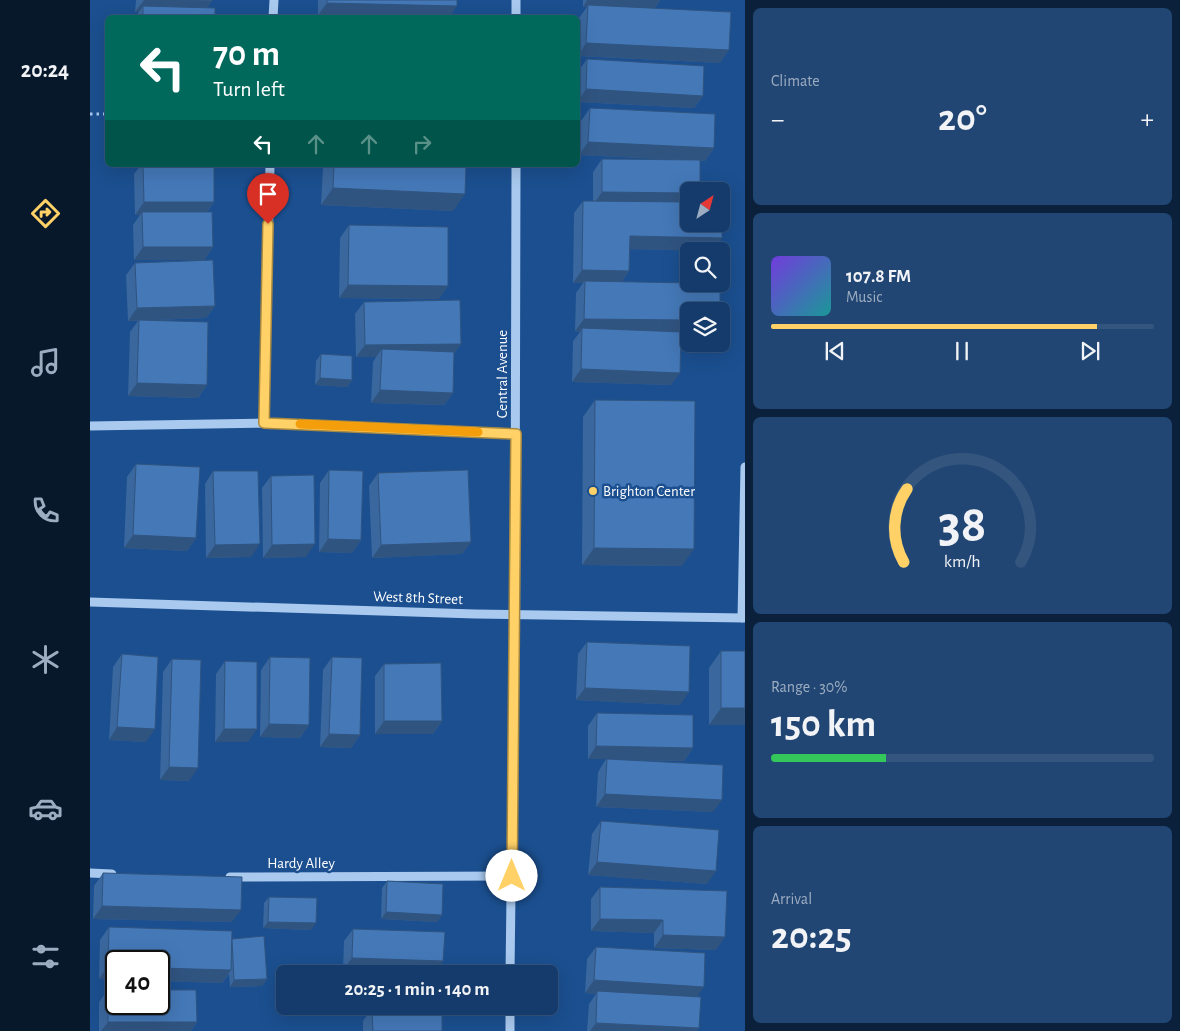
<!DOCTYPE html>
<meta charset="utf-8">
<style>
:root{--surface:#143b6b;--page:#214673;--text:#f1f3f6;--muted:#9dadc1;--line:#33557e;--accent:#ffd166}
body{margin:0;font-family:"Alegreya Sans",sans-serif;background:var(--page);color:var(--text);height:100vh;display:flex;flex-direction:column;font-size:19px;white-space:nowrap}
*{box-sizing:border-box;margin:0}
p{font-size:16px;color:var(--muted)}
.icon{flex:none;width:28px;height:28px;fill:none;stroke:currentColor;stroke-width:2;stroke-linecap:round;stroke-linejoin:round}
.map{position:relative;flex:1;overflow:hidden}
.panel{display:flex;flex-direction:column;gap:8px;padding:8px;background:#0b203b;width:435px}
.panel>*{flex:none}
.top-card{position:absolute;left:15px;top:15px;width:475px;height:152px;border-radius:8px;box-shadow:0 5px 20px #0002,0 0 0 1px var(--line);background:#00695c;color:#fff;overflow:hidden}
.needle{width:32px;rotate:36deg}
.controls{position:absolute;left:590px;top:182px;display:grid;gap:10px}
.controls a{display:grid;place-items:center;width:50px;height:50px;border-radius:8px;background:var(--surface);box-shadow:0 5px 20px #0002,0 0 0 1px var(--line);font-size:25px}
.speed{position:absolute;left:15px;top:950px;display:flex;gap:10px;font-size:25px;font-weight:700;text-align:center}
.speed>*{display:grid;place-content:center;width:65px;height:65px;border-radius:50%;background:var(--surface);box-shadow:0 5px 20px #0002,0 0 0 1px var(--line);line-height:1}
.speed .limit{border:2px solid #111;border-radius:8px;background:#fff;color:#111}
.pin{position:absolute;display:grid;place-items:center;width:42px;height:42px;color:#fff;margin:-51px -21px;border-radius:50% 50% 50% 0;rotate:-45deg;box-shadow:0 0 5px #0007}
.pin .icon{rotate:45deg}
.me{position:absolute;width:55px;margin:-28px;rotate:0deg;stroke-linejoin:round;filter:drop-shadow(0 0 4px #0008)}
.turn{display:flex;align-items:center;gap:18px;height:105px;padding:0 25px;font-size:22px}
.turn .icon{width:65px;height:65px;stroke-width:2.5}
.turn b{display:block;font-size:35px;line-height:42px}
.lanes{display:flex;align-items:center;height:48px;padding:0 25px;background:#0003;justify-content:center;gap:25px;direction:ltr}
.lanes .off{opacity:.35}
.big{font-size:38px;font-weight:600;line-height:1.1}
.panel .tile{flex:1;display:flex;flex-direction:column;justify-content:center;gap:8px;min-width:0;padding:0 18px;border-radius:8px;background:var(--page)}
.panel .dial{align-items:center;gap:0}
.dial svg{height:130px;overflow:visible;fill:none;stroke:var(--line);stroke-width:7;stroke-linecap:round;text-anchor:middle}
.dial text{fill:var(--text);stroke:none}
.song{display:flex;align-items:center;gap:15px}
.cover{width:60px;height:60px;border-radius:8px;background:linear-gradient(135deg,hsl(260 70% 55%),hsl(180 70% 35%))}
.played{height:5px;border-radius:2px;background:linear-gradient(90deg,var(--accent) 85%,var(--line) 85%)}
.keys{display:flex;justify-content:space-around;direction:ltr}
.heat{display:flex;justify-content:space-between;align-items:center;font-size:28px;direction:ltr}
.charge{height:8px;border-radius:4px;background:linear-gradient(90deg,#34c759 30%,var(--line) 0)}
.trip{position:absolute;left:186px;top:965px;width:282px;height:50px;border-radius:8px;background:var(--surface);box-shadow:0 5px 20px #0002,0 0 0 1px var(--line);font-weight:600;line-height:50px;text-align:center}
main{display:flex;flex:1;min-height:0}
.tabs{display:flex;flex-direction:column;width:90px;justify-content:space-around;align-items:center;background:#08182b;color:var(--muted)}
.tabs .icon{width:35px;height:35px}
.tabs .on{color:var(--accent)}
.tabs b{font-size:22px;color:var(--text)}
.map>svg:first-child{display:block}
</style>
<main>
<nav class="tabs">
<b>20:24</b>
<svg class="icon on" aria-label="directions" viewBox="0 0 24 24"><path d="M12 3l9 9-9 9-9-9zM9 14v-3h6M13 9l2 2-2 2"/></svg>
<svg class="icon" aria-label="music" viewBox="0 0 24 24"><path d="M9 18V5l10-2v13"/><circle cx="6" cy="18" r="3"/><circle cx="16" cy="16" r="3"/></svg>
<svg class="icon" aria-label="phone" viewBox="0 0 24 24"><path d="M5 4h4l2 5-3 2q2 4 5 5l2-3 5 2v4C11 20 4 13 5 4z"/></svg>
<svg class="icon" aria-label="climate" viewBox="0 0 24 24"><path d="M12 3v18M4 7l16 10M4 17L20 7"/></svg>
<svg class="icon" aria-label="car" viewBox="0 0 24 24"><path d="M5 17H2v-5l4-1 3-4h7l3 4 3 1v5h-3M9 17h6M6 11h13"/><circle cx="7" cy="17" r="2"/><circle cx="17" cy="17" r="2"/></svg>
<svg class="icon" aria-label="filters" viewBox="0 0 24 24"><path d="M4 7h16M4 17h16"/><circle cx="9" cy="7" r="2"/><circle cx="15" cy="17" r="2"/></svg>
</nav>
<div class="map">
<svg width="655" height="1031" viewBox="0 0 655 1031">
<rect width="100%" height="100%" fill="#1b4f8f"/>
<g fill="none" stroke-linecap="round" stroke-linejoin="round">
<polyline stroke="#a9c9ee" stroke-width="3" stroke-dasharray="2.5 4" stroke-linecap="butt" points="0,114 18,114"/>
<g stroke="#a9c9ee" stroke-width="9">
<polyline points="426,0 426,18"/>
<polyline points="183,18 184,0"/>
<polyline points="174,423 180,165"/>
<polyline points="0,426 174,423 426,433"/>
<polyline points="0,602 385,614 655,618"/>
<polyline points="652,618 655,467"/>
<polyline points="0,873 22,874"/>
<polyline points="140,877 422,876"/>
<polyline points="420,974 425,575 426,165"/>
<polyline points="420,1031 420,1006"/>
</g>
</g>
<g fill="#3a679d">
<polygon points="46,0 122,0 117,8 53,18 45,18 49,12 45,12"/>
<polygon points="228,0 367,0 228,15"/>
<polygon points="493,0 570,0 564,9 630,63 488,56 489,18 497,7 493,7"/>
<polygon points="497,59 613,96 604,108 488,102 488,72"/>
<polygon points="500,108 624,148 615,161 489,155 491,121"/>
<polygon points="512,159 599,191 623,251 540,249 539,271 532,281 599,311 599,333 591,333 581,385 482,382 483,341 490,332 485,331 486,293 493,283 483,283 484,213 493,201 503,201 503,172"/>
<polygon points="51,165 53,165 124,202 117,212 123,247 114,260 44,260 43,225 50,215 45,215 44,174"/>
<polygon points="196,165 376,165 363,211 231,205 233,168 196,167"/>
<polygon points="259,225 349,299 249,298 250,238"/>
<polygon points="45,263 125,306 116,318 64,320 117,385 108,398 38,396 40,332 48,321 38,321 36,275"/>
<polygon points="274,302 371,344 364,353 363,393 354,405 281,403 283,362 286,357 266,357 265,314"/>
<polygon points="231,354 262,380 257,387 225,385 226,361"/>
<polygon points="505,400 592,566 492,565 493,417"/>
<polygon points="46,464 106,538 97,551 34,548 37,477"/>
<polygon points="239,470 271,540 262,553 229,552 230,483"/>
<polygon points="123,471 161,557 116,558 115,484"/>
<polygon points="288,473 381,542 372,554 282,558 279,486"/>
<polygon points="181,476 216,557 173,558 172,488"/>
<polygon points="497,642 590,705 486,700 488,654"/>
<polygon points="631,651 655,651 655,725 619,725 619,668"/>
<polygon points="32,654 56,742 19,740 23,667"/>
<polygon points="180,657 219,725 210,738 170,737 171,670"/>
<polygon points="242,657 270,735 261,748 230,747 233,670"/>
<polygon points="82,659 99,781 70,780 73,672"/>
<polygon points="135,661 158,742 125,742 126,674"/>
<polygon points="294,664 352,721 343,734 285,734 285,676"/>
<polygon points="507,713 603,748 594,761 531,760 623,812 506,807 508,772 516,759 498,759 498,726"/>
<polygon points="511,821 617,884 498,875 502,834"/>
<polygon points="13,873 142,922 3,919 4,886"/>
<polygon points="297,881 352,915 347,922 291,919 292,888"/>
<polygon points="510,887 626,950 564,948 564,933 501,931 501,899"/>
<polygon points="179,897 221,930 173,928 174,903"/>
<polygon points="19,927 142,939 177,979 172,986 140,987 139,974 132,983 9,979 10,940"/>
<polygon points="263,929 345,974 253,970 254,941"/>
<polygon points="506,947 607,997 609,1028 607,1031 497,1031 499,1004 506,994 495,993 497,959"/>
<polygon points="18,990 107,1022 101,1031 9,1031 9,1002"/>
<polygon points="251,1006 346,1006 352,1031 273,1031 273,1021 280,1011 250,1010"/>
</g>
<g fill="#305480">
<polygon points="54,0 85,0 122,1 113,14 53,6 49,12 45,12"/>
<polygon points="497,0 570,0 563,10 498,5 497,7 493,7"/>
<polygon points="237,3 367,6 359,18 311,18 228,15"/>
<polygon points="496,43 639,50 630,63 488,56"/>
<polygon points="496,89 613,96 604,108 488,102"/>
<polygon points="498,142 624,148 615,161 489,155"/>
<polygon points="197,165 235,165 233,168 196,167"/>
<polygon points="243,188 375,194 363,211 231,205"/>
<polygon points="512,192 599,193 599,206 503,205"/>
<polygon points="54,202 124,202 115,214 52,212 50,215 45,215"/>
<polygon points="540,236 632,238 623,251 531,249"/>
<polygon points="53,247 123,247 114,260 44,260"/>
<polygon points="492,270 539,271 530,284 495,281 493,283 483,283"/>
<polygon points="258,285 358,286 349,299 249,298"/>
<polygon points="125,306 116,318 38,321 47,308"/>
<polygon points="494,319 599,320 599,333 492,332 492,328 490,332 485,331"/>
<polygon points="371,344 362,356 292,349 286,357 266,357 275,345"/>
<polygon points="491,369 590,373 581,385 482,382"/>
<polygon points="230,378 262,380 257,387 225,385"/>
<polygon points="47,383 117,385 108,398 38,396"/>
<polygon points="290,390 363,393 354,405 281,403"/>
<polygon points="43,535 106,538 97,551 34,548"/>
<polygon points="238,539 271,540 262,553 229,552"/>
<polygon points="381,542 372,554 282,558 291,545"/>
<polygon points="170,544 161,557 116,558 125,545"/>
<polygon points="225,544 216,557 173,558 182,545"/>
<polygon points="504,548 604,549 592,566 492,565"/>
<polygon points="495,688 599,692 590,705 486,700"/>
<polygon points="631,708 655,708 655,725 619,725"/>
<polygon points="294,721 352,721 343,734 285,734"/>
<polygon points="179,724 219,725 210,738 170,737"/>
<polygon points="27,727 65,729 56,742 19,740"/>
<polygon points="134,729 167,729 158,742 125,742"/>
<polygon points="239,734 270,735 261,748 230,747"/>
<polygon points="506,746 603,748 594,761 498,759"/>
<polygon points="79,767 108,768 99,781 70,780"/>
<polygon points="515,794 632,800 623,812 506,807"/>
<polygon points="507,862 626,871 617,884 498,875"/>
<polygon points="12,906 151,910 142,922 3,919"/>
<polygon points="296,912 352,915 347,922 291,919"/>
<polygon points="510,919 573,920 564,933 501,931"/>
<polygon points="178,922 226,923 221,930 173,928"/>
<polygon points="573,935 635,937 626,950 564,948"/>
<polygon points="262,958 353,961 345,974 253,970"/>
<polygon points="18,966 26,967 26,980 9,979"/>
<polygon points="69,968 141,970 132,983 69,981"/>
<polygon points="177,979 172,986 140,987 144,980"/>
<polygon points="504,980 614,987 605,1000 507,991 506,994 495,993"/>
<polygon points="253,1006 346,1006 341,1014 282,1009 280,1011 250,1010"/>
<polygon points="18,1022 107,1022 101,1031 11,1031"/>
<polygon points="506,1023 609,1028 607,1031 500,1031"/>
</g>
<g fill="#4478b7" stroke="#305480">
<polygon points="85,0 122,0 122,1"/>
<polygon points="237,0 367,0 367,6 237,3"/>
<polygon points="498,5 641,12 639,50 496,43"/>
<polygon points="53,6 125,8 125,18 53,18"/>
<polygon points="497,59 614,66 613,96 496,89"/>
<polygon points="500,108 625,114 624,148 498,142"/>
<polygon points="512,159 610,160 610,191 599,191 599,193 512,192"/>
<polygon points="53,165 124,165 124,202 54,202"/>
<polygon points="244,165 376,165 375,194 243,188"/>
<polygon points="493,201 599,202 599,224 631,224 631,203 632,203 632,238 540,236 539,271 492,270"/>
<polygon points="52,212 122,212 123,247 53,247"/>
<polygon points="259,225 358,227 358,286 258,285"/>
<polygon points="123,260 125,306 47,308 45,263"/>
<polygon points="495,281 599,283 599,284 630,284 630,311 599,311 599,320 494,319"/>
<polygon points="370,300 371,344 275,345 274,302"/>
<polygon points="49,320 118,322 117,385 47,383"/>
<polygon points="492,328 591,332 590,373 491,369"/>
<polygon points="292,349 364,352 363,393 290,390"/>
<polygon points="231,354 262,356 262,380 230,378"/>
<polygon points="505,400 605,401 604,549 504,548"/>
<polygon points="46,464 110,467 106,538 43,535"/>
<polygon points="239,470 273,471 271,540 238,539"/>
<polygon points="378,470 381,542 291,545 288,473"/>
<polygon points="123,471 168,471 170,544 125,545"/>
<polygon points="224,475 225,544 182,545 181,476"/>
<polygon points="497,642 600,646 599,692 495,688"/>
<rect x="631" y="651" width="24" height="57"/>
<polygon points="32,654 68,657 65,729 27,727"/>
<polygon points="180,657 220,658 219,725 179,724"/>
<polygon points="242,657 272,658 270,735 239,734"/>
<polygon points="82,659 111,660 108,768 79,767"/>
<polygon points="135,661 167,662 167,729 134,729"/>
<polygon points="351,663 352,721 294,721 294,664"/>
<polygon points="507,713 603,715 603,748 506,746"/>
<polygon points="517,759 633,765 632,800 515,794"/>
<polygon points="511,821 629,830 626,871 507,862"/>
<polygon points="13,873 152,877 151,910 12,906"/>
<polygon points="297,881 353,884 352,915 296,912"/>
<polygon points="510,887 637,891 635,937 573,935 573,920 510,919"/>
<polygon points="179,897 227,898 226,923 178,922"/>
<polygon points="19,927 142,931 141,970 69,968 69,961 26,961 26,967 18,966"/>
<polygon points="263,929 355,932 353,961 262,958"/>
<polygon points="174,936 177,979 144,980 142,939"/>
<polygon points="506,947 615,953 614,987 504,980"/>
<polygon points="260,972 318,974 260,974"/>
<polygon points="18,990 26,990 26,1004 69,1004 69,990 106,990 107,1022 18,1022"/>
<polygon points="507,991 611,997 609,1028 506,1023"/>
<polygon points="352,1007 352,1031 283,1031 282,1009"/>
</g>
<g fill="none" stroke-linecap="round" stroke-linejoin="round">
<g stroke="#a68842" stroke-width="12">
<polyline id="route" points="178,224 174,423 426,434 422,876"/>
</g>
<use href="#route" stroke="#ffd166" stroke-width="9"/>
<polyline stroke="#f59e0b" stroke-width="9" points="210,424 388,432"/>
</g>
<circle fill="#ffd166" stroke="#1b4f8f" stroke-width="2" cx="503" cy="491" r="5"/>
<g text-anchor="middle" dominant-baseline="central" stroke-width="5" stroke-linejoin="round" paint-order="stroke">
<g font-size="15" fill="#fff" stroke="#1b4f8f">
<text transform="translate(412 374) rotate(-90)">Central Avenue</text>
<text transform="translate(328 598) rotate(2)">West 8th Street</text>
<text x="211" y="863">Hardy Alley</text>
</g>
<g font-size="15" fill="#fff" stroke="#1b4f8f" text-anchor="start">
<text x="513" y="491">Brighton Center</text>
</g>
</g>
</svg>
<div class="controls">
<a><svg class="needle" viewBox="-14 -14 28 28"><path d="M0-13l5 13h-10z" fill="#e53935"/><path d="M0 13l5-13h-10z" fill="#9dadc1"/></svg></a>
<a><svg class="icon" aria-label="search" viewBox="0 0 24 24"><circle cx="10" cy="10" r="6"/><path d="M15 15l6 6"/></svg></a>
<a><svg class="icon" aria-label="layers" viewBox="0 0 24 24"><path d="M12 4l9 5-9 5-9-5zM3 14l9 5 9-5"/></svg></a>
</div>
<div class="speed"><div class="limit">40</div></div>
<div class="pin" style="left:178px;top:224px;background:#d93025"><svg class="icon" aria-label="arrive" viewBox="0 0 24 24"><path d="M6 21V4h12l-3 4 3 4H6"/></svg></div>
<svg class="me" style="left:422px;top:876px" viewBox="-20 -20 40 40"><circle r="19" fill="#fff"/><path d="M0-13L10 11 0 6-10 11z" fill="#ffd166"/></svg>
<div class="trip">20:25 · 1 min · 140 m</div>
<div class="top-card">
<div class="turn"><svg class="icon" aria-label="left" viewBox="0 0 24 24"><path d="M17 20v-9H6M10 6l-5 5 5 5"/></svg><div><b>70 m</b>Turn left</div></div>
<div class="lanes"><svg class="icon" aria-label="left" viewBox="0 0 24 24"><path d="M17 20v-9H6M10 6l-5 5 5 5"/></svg><svg class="icon off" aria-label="ahead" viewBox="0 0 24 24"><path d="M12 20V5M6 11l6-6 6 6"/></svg><svg class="icon off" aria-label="ahead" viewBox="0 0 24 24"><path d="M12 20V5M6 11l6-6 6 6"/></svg><svg class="icon off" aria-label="right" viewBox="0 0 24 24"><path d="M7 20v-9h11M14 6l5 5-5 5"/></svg></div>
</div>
</div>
<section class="panel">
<div class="tile"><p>Climate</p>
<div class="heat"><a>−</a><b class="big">20°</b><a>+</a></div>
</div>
<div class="tile">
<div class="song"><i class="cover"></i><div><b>107.8 FM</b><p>Music</p></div></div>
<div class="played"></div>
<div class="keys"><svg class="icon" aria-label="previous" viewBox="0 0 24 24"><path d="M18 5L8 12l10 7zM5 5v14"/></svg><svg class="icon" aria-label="pause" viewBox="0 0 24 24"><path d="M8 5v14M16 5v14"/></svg><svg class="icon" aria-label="next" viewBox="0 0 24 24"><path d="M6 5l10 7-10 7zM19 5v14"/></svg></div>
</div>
<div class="tile dial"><svg viewBox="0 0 100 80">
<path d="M14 69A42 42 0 1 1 86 69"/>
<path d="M14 69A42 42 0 0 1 16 24" stroke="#ffd166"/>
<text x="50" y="56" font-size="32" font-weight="700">38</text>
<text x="50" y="72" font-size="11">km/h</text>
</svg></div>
<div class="tile"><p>Range · 30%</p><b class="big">150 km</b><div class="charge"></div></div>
<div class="tile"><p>Arrival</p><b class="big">20:25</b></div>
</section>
</main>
